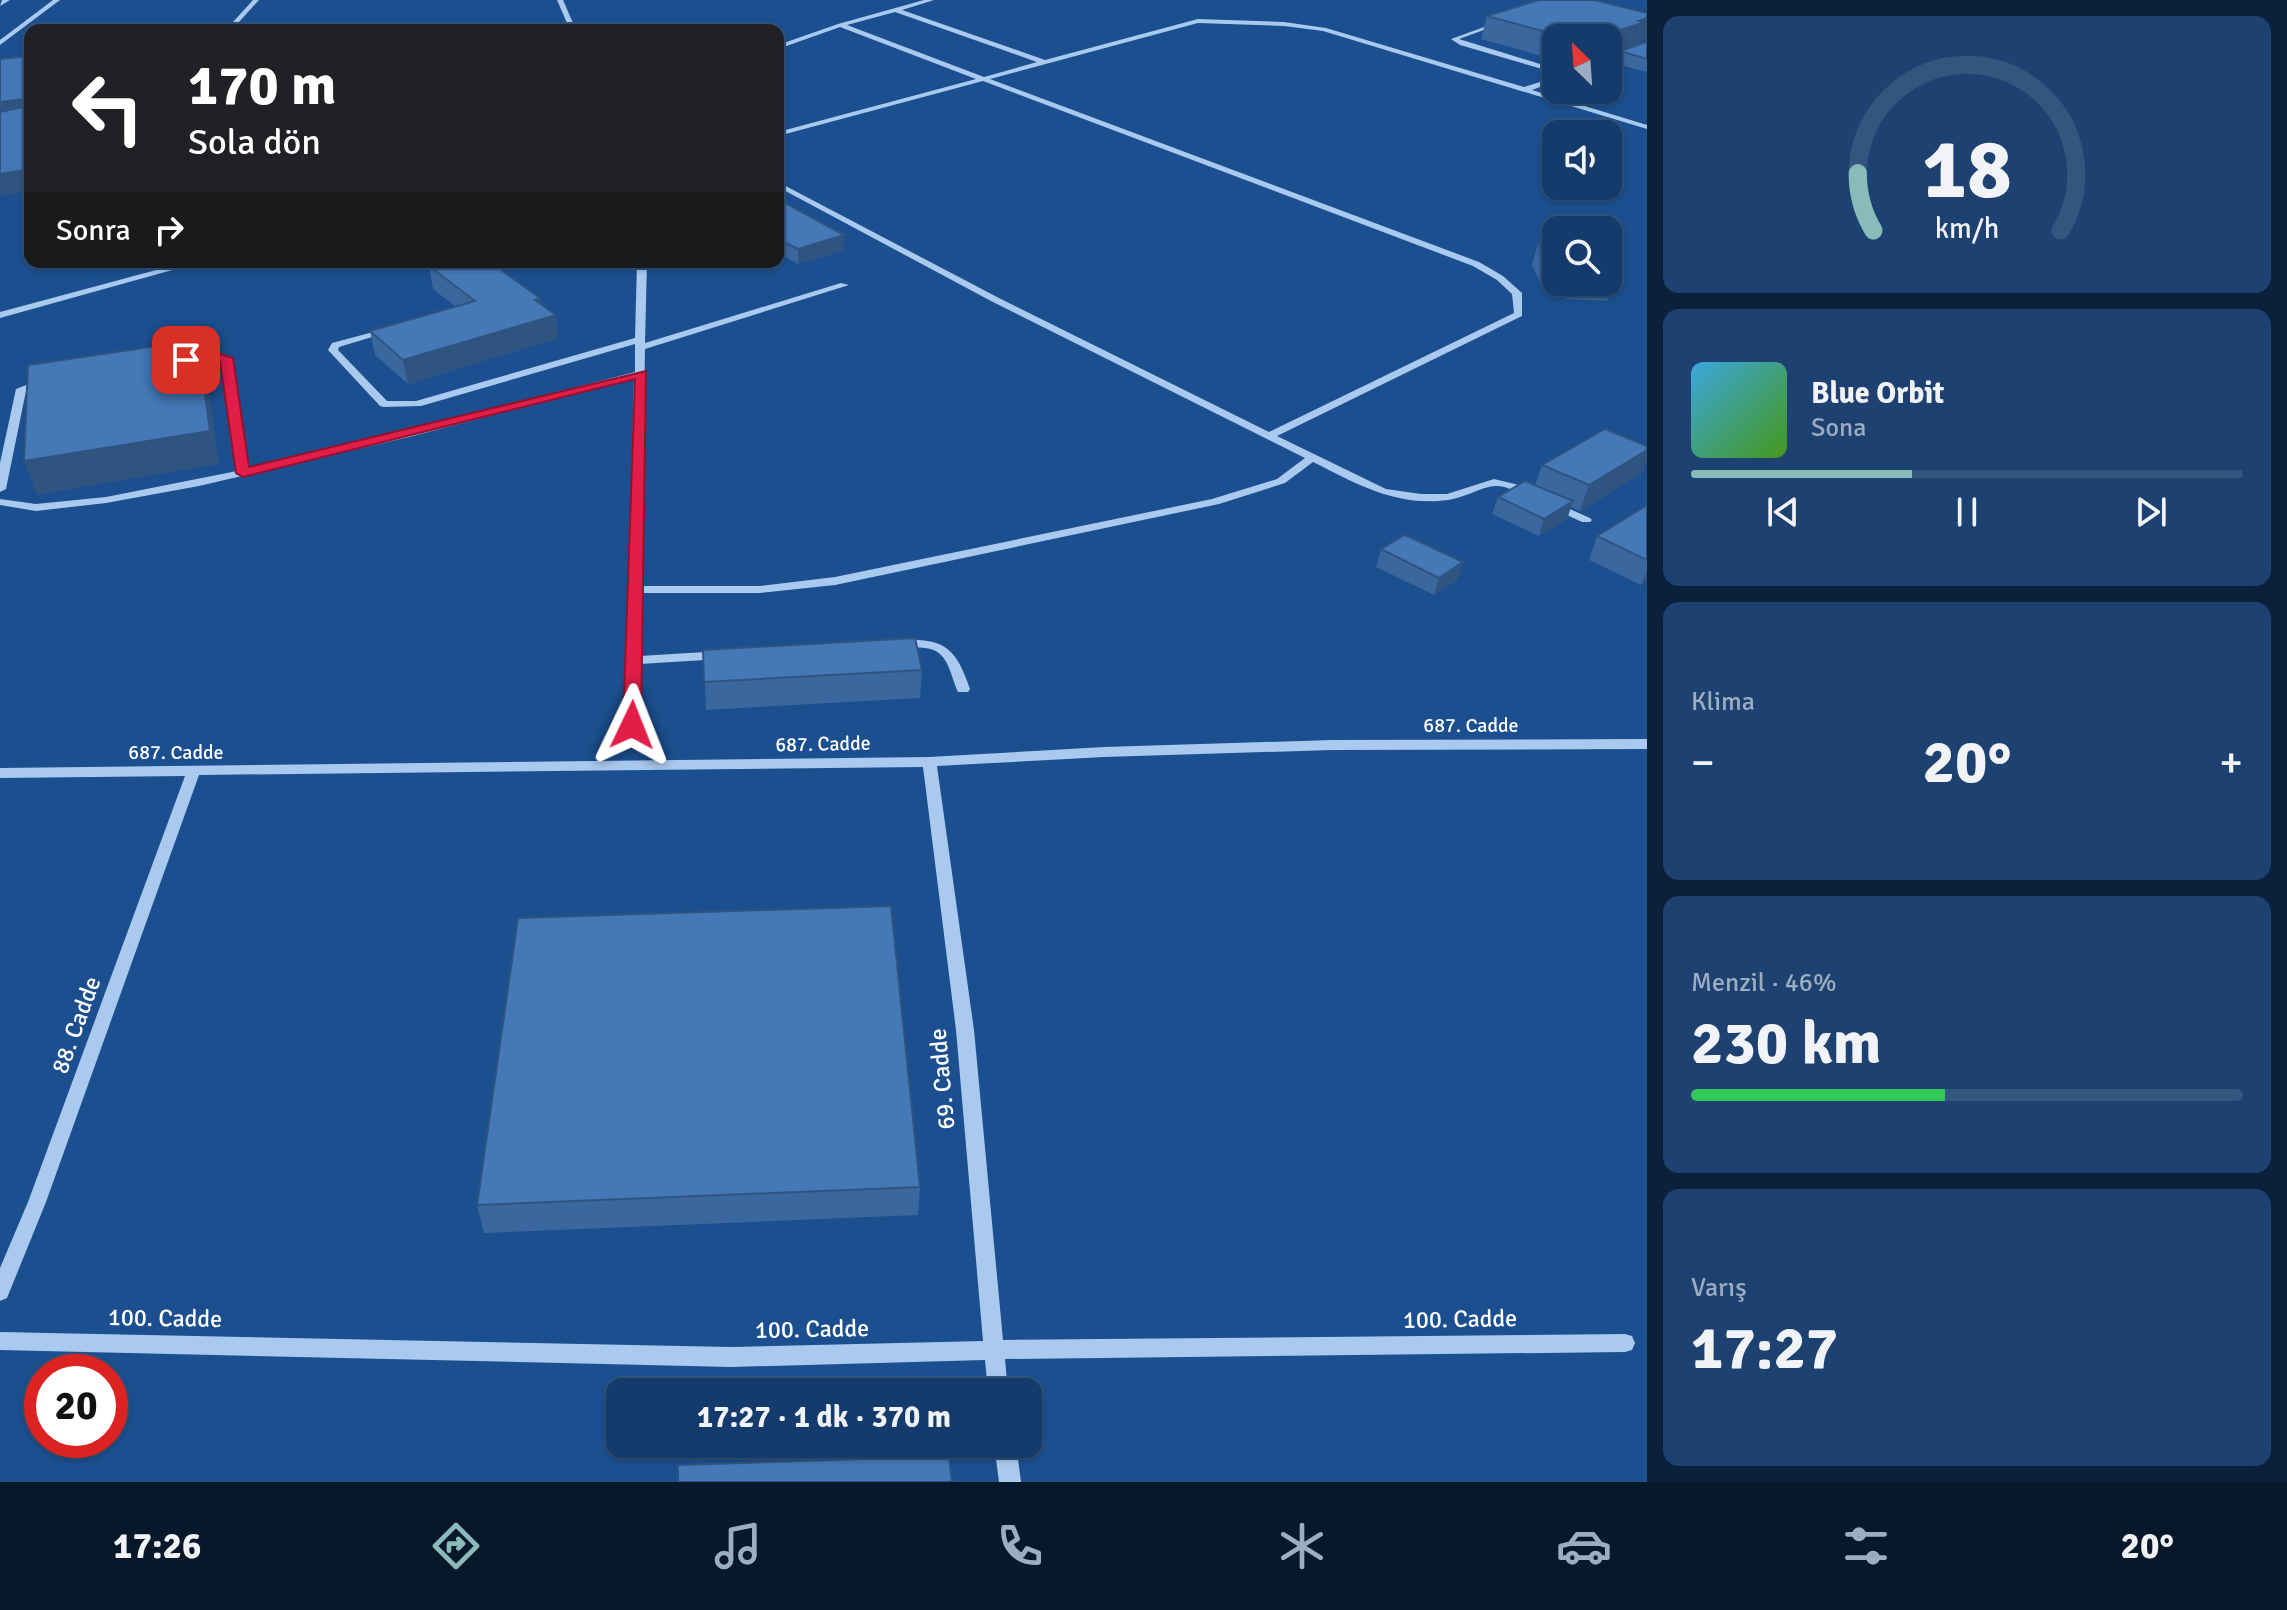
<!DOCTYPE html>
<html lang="tr">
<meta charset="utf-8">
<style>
:root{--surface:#143b6b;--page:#1d4271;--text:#f1f3f6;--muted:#9dadc1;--line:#33557e;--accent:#8bbbb9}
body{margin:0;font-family:Signika,sans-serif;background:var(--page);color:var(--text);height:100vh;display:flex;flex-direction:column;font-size:30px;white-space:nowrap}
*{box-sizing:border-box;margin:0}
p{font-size:26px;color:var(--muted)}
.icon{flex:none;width:44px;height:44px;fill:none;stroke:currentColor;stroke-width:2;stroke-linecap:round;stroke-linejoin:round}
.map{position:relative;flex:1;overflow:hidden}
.details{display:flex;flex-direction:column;gap:16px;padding:16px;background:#0b203b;width:640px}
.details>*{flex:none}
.guide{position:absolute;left:24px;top:24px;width:760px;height:244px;border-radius:16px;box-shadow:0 2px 6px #0004,0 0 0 2px var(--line);background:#202124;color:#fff;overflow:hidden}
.needle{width:52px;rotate:335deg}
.buttons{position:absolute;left:1542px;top:24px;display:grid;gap:16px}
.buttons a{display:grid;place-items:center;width:80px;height:80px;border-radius:16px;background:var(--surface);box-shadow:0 2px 6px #0004,0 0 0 2px var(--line);font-size:40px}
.speed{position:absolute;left:24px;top:1354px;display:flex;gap:16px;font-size:40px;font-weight:700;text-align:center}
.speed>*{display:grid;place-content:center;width:104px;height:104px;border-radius:50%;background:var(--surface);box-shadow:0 2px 6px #0004,0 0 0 2px var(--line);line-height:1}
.speed .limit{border:12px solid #d22;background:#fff;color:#111}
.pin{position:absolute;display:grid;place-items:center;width:68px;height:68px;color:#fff;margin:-34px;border-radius:16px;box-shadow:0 4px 12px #0006}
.me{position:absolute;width:88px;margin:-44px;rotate:2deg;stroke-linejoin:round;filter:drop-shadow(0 0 6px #0008)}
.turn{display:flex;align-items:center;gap:28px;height:168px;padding:0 32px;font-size:36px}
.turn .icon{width:104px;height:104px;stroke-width:2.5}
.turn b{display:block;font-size:56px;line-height:68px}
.then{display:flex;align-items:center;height:76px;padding:0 32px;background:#0003;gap:16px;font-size:30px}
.big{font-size:60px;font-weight:800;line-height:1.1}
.details .card{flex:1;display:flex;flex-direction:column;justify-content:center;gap:12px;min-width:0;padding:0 28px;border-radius:16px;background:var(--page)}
.details .dial{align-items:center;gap:0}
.dial svg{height:208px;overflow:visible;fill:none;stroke:var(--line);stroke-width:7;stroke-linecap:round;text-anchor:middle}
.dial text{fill:var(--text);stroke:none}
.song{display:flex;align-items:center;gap:24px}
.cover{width:96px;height:96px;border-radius:12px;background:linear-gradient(135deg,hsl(200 70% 55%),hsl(100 70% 35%))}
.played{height:8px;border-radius:4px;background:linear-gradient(90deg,var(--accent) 40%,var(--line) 40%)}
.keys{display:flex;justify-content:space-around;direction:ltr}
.heat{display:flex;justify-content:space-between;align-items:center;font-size:44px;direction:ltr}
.charge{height:12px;border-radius:6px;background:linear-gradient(90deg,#34c759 46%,var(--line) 0)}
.trip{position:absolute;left:606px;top:1378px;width:436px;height:80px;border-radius:16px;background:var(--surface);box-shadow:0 2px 6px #0004,0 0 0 2px var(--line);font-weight:800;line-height:80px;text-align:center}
.dock{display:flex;height:128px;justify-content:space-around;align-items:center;background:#08182b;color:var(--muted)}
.dock .icon{width:56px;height:56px}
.dock .on{color:var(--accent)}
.dock b{font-size:36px;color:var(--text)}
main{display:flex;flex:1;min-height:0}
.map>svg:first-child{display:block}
</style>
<main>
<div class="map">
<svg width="1647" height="1482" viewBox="0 0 1647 1482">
<rect width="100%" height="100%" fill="#1b4f8f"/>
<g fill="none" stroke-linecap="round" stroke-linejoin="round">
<g fill="#a9c9ee" fill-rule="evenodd">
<polygon points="2,0 10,0 0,6"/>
<polygon points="53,0 60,0 0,45 0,40"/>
<polygon points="253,0 259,0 238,23 236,30 230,30 233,22"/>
<polygon points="557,0 563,0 576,30 570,30"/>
<path d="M924,0H934L902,10L1045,60L1198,19L1284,22L1326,28L1524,87L1556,77V81L1532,90L1647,125V129L1323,31L1284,26L1198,23L990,79L1479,262L1503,276L1522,293V316L1277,436L1386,489L1421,494H1447L1494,479L1519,485L1536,492V496C1522,498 1510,485 1495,486C1481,487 1464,498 1448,500C1396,507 1357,484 1313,462L1285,483L1219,504L835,585L760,593H641L640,656L721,651L728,655L721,659L640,664L639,725L632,729L625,725L634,378L413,436L199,486L106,503L36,511L0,505V499L36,504L106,497L237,471L221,360L180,362V358L184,357L215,353L231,358L248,468L411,430L635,372V344L421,406L384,407L380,406L328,350L332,343L392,327V331L339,347L338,350L387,401H416L635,338L637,262H647L645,343L841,283L849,285L645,349L641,586H760L835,577L1212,499L1277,479L1305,458L991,301L778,187V182L997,297L1269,432L1514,313L1512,294L1497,280L1473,266L983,81L778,136V132L976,79L840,27L778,49V45L838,24ZM895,12L1037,62L984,77L847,25Z"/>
<polygon points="1498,22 1503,23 1459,39 1556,69 1556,73 1460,45 1451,39"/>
<polygon points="336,28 340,29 341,30 333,30"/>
<polygon points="1647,46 1647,50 1608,63 1608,59"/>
<polygon points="186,262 201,262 0,318 0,312"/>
<polygon points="423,262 436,262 427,266"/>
<polygon points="44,378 48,379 48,383 26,391 6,489 0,492 0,463 16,389"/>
<polygon points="1554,502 1590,518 1592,520 1590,522 1582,522 1550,507 1550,503"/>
<path d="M897,640C943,638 955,645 970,689L968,692H958C950,675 949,650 925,648C914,646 903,649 892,647L891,644Z"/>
<polygon points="1647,739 1647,749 1332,750 1104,757 937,766 974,1030 1003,1340 1625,1334 1632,1336 1635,1343 1632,1350 1625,1352 1005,1359 1008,1392 988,1392 985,1360 731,1367 0,1350 0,1332 731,1347 983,1341 956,1030 923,767 199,775 46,1202 7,1298 0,1301 0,1268 28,1202 185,776 0,778 0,768 929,757 1104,747 1332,740"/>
<polygon points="994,1444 1016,1444 1021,1482 999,1482"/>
</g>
</g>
<g fill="#3a679d">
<polygon points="1539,0 1639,42 1638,45 1647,42 1647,72 1616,64 1619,52 1608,56 1608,38 1556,38 1556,60 1481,39 1487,16"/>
<polygon points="778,199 844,250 798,264 778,253"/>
<polygon points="1538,243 1556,244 1556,282 1608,282 1608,266 1615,278 1607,301 1566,299 1564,294 1545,293 1532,265"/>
<polygon points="429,266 541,304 558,338 408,384 375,355 370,331 456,307 433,289"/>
<polygon points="1647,446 1647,459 1642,473 1580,511 1571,507 1567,519 1539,536 1492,514 1498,497 1535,485 1542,465"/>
<polygon points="1647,505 1647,581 1641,585 1589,560 1597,536"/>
<polygon points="1381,549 1463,562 1457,580 1434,595 1376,567"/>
<polygon points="703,650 922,670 920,698 706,710"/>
<polygon points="920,1187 918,1215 484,1233 477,1205"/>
</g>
<g fill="#305480">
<polygon points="1647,18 1647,39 1639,42 1638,46 1608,56 1608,50 1614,32"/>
<polygon points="1601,33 1599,38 1586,38"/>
<polygon points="23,99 30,119 0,115 0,102"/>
<polygon points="30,169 30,191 0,196 0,174"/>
<polygon points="844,235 844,250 798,264 798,249"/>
<polygon points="540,298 543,319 556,315 558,338 408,384 403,360"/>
<polygon points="198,340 206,371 219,464 37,495 24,461"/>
<polygon points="1647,450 1647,459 1642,473 1580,511 1589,485"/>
<polygon points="1573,501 1567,519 1539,536 1544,519"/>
<polygon points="1463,562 1457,580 1434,595 1439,578"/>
<polygon points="1647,571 1647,581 1641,585"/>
</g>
<g fill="#4478b7" stroke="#305480" stroke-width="2">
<polygon points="1539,0 1594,0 1647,13 1647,18 1639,21 1645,22 1614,32 1612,36 1601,33 1586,38 1569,38 1487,16"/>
<polygon points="1647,42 1647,59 1620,51"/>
<polygon points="30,56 30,169 0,174 0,112 27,106 23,99 0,102 0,59"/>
<polygon points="778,199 844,235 798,249 778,239"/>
<polygon points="1538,243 1556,244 1556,270 1552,270"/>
<polygon points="445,262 490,262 540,298 535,300 556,315 403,360 370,331 475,301 429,266"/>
<polygon points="1608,266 1615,278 1608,278"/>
<polygon points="198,340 210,431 24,461 28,365"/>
<polygon points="1605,429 1647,446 1647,450 1589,485 1542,465"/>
<polygon points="1525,481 1573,501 1544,519 1498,497"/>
<polygon points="1647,505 1647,560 1597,536"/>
<polygon points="1405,535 1463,562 1439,578 1381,549"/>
<polygon points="915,638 922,670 704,682 703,650"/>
<polygon points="891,906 920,1187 477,1205 518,918"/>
<polygon points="949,1456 952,1482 678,1482 678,1465"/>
</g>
<polygon fill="#e11d48" stroke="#92132f" stroke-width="2" points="215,352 233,358 249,467 646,371 641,725 638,729 625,729 623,725 635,379 243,477 236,473 220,361 186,364 179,360"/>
<g text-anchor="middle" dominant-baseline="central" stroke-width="6" stroke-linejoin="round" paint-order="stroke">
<g font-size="20" fill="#fff" stroke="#1b4f8f">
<text x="1471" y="725">687. Cadde</text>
<text transform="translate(823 744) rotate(-1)">687. Cadde</text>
<text x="176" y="752">687. Cadde</text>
</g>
<g font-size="24" fill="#fff" stroke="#1b4f8f">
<text transform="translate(76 1025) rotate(-70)">88. Cadde</text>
<text transform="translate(942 1079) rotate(-95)">69. Cadde</text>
<text transform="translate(165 1318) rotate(1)">100. Cadde</text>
<text transform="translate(1460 1319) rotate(-1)">100. Cadde</text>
<text transform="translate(812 1329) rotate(-1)">100. Cadde</text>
</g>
</g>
</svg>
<div class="buttons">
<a><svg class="needle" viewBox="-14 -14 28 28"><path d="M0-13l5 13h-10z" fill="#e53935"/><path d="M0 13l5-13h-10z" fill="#9dadc1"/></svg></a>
<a><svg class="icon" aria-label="sound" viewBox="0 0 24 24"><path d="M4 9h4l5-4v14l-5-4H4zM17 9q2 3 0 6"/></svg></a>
<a><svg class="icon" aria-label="search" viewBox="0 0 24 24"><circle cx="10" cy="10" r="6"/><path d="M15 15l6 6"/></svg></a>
</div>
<div class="speed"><div class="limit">20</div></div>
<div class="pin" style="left:186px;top:360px;background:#d93025"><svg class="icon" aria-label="arrive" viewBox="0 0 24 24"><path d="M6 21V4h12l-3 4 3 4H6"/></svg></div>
<svg class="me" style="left:632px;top:725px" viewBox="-20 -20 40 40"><path d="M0-17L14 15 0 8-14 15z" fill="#e11d48" stroke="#fff" stroke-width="4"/></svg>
<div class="trip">17:27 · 1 dk · 370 m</div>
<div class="guide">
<div class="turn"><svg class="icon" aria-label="left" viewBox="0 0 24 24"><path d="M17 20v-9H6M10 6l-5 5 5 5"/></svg><div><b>170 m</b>Sola dön</div></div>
<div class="then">Sonra<svg class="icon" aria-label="right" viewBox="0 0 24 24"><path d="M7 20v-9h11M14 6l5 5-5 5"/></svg></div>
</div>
</div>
<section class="details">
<div class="card dial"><svg viewBox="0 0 100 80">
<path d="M14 69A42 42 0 1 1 86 69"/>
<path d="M14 69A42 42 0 0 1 8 47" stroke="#8bbbb9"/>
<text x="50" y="56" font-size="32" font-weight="700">18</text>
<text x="50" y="72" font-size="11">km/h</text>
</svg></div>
<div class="card">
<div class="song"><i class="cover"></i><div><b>Blue Orbit</b><p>Sona</p></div></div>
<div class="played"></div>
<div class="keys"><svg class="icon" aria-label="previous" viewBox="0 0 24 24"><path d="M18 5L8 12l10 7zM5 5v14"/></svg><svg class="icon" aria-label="pause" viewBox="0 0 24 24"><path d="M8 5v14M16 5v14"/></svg><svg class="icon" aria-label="next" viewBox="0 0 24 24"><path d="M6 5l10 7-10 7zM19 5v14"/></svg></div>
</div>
<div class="card"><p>Klima</p>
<div class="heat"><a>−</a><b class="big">20°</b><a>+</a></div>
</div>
<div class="card"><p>Menzil · 46%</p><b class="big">230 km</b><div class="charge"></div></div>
<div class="card"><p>Varış</p><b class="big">17:27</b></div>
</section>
</main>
<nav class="dock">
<b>17:26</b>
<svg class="icon on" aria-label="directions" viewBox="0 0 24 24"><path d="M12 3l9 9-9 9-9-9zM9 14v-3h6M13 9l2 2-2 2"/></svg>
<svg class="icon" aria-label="music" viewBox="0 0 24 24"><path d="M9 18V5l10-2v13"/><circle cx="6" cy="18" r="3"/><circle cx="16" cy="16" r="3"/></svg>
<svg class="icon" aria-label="phone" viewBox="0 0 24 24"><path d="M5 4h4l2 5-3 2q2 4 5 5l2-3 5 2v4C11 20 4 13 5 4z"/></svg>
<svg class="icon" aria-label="climate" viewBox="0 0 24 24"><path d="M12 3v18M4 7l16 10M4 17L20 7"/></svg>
<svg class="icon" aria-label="car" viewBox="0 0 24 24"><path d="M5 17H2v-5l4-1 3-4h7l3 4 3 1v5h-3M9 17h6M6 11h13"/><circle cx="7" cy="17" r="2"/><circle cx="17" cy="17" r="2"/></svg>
<svg class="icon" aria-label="filters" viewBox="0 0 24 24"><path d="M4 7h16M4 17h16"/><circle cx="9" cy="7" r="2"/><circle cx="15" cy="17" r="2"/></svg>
<b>20°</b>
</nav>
